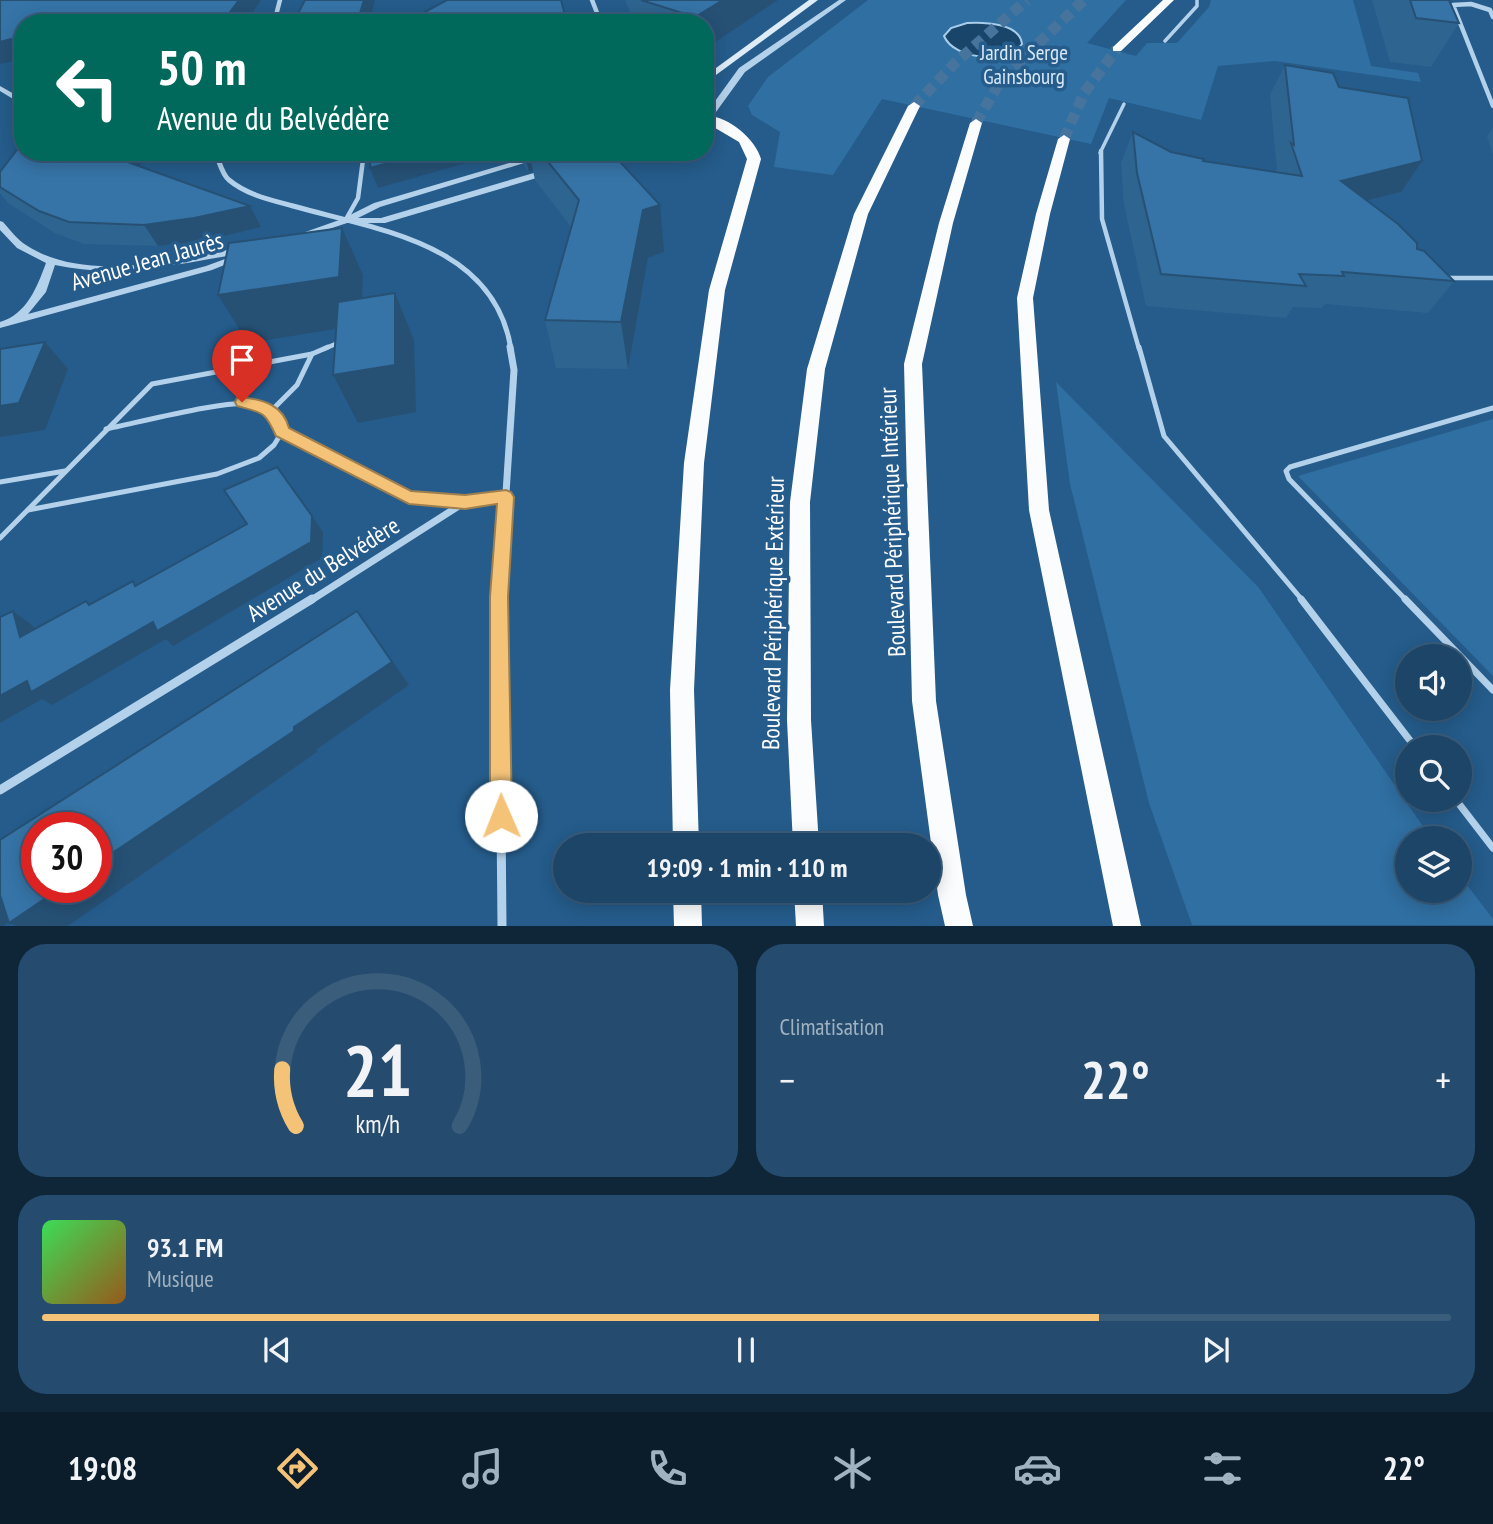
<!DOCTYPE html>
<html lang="fr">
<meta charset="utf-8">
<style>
:root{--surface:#1c4568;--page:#254c6e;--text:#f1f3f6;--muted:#a0b1c0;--line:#3a5d7c;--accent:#f4c378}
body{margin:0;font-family:"PT Sans Narrow",sans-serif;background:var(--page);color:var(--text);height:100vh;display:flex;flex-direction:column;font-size:26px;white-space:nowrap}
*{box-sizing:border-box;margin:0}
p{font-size:23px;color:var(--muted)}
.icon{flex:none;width:38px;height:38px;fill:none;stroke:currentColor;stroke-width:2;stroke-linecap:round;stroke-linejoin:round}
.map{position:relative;height:926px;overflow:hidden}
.side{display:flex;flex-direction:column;gap:18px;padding:18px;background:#0f2639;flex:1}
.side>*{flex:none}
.top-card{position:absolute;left:14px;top:14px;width:700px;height:147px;border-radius:28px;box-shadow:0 4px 18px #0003,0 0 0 2px var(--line);background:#00695c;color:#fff;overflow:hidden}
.tools{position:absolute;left:1395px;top:644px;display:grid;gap:14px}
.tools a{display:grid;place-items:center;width:77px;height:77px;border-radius:50%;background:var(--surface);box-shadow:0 4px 18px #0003,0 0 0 2px var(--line);font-size:35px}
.speed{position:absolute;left:21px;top:812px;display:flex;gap:14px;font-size:35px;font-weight:700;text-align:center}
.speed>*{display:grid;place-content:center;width:91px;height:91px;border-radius:50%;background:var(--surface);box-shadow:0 4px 18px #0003,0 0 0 2px var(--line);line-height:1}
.speed .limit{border:10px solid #d22;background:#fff;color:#111}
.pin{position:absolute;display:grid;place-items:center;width:60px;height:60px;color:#fff;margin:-72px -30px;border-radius:50% 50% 50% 0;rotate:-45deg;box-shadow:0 0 7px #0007}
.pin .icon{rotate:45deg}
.me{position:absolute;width:77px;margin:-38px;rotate:359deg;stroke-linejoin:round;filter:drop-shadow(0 0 5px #0008)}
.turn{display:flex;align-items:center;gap:24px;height:147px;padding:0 28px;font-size:32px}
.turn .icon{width:91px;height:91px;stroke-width:2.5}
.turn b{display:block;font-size:49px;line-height:60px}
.big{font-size:52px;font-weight:800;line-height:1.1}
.side .card{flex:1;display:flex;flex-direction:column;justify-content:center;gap:10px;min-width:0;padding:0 24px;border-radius:28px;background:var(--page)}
.side .dial{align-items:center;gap:0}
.dial svg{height:182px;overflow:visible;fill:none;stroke:var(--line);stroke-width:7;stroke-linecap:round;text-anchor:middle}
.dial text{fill:var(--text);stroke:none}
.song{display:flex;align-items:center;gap:21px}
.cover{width:84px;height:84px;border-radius:10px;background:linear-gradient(135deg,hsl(130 70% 55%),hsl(30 70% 35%))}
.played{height:7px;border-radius:4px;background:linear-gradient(90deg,var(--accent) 75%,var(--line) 75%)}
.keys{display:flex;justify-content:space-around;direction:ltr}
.heat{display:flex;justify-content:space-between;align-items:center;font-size:38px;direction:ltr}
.side .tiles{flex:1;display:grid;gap:18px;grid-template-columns:1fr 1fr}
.card:last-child{grid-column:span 2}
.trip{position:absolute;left:553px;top:833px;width:388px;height:70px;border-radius:35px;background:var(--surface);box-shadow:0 4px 18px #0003,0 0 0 2px var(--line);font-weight:800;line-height:70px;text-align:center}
.tab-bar{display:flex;height:112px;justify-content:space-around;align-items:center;background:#0b1c2a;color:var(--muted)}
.tab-bar .icon{width:49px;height:49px}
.tab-bar .selected{color:var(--accent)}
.tab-bar b{font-size:32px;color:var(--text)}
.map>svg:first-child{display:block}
</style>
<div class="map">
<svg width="1493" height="926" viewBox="0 0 1493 926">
<rect width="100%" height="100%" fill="#255c8b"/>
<g fill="#306fa2">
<polygon points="868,0 1126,0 1087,43 1136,56 1147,43 1177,43 1209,7 1211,0 1353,0 1371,66 1418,73 1421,82 1275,61 1218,66 1201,120 1109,98 1091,144 882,99 833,175 774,167 780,132 752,115 748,106 768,77"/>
<polygon points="1056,382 1259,588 1431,838 1407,838 1407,891 1460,891 1460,876 1493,919 1493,925 1192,925 1149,803 1070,484"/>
<polygon points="1493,419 1493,676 1298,476"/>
</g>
<path fill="#1a456b" stroke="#a8cdeb" stroke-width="2" d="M967,23C984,22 1020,23 1022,44C1007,64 954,60 944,36L951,28Z"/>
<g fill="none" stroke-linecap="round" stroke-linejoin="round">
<g stroke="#46749c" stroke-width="11" stroke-dasharray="11 6" stroke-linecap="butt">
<polyline points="914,106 955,63 1027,0"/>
<polyline points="976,123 1003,77 1084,0"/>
<polyline points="1064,139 1084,93 1117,49"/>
</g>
<g stroke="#b3d1ea" stroke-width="3.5">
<polyline points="1165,41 1197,6 1197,0"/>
<polyline points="1100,153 1124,104"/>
</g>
<g stroke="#b3d1ea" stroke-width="4.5">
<polyline points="1101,151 1102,219 1139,349"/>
<polyline points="345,221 358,198 364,152"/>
<polyline points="1447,278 1493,278"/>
<polyline points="324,349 340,342"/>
</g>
<g stroke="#b3d1ea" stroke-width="5">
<polyline points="1139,347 1164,436 1303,601"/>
<polyline points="271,411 297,385 312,354"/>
<polyline points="282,432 409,497 465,502"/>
<polyline points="0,482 65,471"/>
<path d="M28,510L217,474L259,458L274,445L282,432C279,418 272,409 258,405C233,397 137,423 106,429"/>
<polyline points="0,538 152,384 312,354 328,347"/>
<polyline points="1407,601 1289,479 1286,471 1290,467 1493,408"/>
</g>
<g stroke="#b3d1ea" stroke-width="7">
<polyline points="1301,599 1415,747"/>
<polyline points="1405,599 1493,690"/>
<polyline points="1456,800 1493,848"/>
</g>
<g stroke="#b3d1ea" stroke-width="4.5">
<polyline points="592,0 601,23"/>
<polyline points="1493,17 1490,10 1471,4 1453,5 1493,106"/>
<polyline points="274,23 280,0"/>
</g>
<path stroke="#b3d1ea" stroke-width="5" d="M215,152C219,160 222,175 229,180C247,195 271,200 293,206C378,230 494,243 511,349"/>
<g stroke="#b3d1ea" stroke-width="7">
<polyline points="310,601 465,502 506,497"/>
<polyline points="499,601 514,370 510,347"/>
</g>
<g stroke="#b3d1ea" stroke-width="9">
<polyline points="499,599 502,926"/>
<polyline points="0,790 312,599"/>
</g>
<g fill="#b3d1ea" fill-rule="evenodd">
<polygon points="839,0 846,0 745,72 708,123 705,123 705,115 739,68"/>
<polygon points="0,86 23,99 23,105 0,91"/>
<polygon points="546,152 560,152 380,207 358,218 381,218 544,170 550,170 550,174 385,223 347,223 299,239 294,236 342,219 374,203"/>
<path d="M0,221L3,222C10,230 18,240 26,245C85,284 175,259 239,248L244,251L239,254C178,264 117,279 55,265L46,292L28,314L206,266L236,255L239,254L244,257L212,270L0,328V322C27,314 37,287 46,263L17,248L0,230Z"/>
</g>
<polygon fill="#deecf8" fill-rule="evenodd" points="809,0 818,0 705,83 705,76"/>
<g fill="#fbfcfe" fill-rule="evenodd">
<polygon points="1163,0 1174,0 1121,51 1113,51 1113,47"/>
<polygon points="914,102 920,106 868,214 825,369 810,502 811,720 819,845 793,845 787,720 790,502 807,369 854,214 908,106"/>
<path d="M705,116C726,114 756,139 761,159L725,290L704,463L694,690L699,845H673L670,690L684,463L709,290L747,159L739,142L705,122Z"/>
<polygon points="976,119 982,123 953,223 922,364 936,701 966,895 973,926 945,926 938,895 912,701 904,364 939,223 970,123"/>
<polygon points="1064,135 1070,139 1050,214 1033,298 1049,510 1141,926 1113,926 1029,510 1017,298 1036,214 1058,139"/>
<polygon points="673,891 701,891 702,926 674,926"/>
<polygon points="794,891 822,891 824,926 796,926"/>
</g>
</g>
<g fill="#2e6490">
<polygon points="625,0 778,0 705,49 705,23 635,23"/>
<polygon points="1372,0 1449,0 1459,23 1431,67 1390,62"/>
<polygon points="1285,65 1339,87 1401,192 1367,201 1417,249 1454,281 1428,313 1325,304 1322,308 1293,307 1286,318 1146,306 1124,204 1121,163 1133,132 1171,152 1203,161 1276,172 1277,170 1270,95"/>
<polygon points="1493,127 1493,154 1487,136"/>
<polygon points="513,152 611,152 664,252 648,258 628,369 556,368 545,320 571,227 535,180 533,171 529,172 524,166 522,156 517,158"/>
<polygon points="175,159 140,164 142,167 261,227 207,240 158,246 84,244 55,233 8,203 0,193 0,172"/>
</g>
<g fill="#265175">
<polygon points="239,0 261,0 245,23 222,23"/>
<polygon points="364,0 375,0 369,23 357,23"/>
<polygon points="723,0 778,0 705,49 705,23 696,23 695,17"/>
<polygon points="11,39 23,57 23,59 0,64 0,42"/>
<polygon points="110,152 173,152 175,159 140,164 149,180"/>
<polygon points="266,152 340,152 271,162"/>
<polygon points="428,152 505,152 378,188 370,168"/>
<polygon points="516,152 521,152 522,156 517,158"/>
<polygon points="524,152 529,152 533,171 529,172"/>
<polygon points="1422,161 1401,192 1322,212 1341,181"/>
<polygon points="660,205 664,252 648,258 628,369 621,322 643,210"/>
<polygon points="250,206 261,227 207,240 158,246 144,225"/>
<polygon points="342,228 363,275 361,325 248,343 218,295"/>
<polygon points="395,293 414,340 416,412 358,423 333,375"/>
<polygon points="45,342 68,369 45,430 0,437 0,406"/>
<polygon points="312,516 323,532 322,558 173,646 166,639 52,705 42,699 0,723 0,696"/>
<polygon points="13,611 33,626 40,652 20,637"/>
<polygon points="357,611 409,685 317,749 317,752 68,926 17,926 9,923 38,903 3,926 0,926 0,888 96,887 96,864 294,727"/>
</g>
<g fill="#3674a7" stroke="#265175" stroke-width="2">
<polygon points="0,0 239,0 222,23 23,23 23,56 11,39 0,42"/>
<polygon points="305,0 364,0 357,23 293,23"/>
<polygon points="447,0 561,0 567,23 404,23"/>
<polygon points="641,0 723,0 695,17"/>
<polygon points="1410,0 1449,0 1459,23 1416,18"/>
<polygon points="1285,65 1333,73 1339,87 1408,98 1422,161 1341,181 1398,224 1417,243 1417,249 1424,251 1454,281 1342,272 1344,276 1299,274 1306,286 1161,274 1137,173 1133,132 1171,152 1204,159 1203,161 1302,176 1291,143 1294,145"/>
<polygon points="23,142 23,152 120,152 137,159 125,161 250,206 194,218 144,225 69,222 39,211 0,187 0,172"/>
<polygon points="371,152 428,152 370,168"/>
<polygon points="540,152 611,152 660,205 643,210 621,322 545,320 579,200"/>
<polygon points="342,228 339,277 218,295 229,243"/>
<polygon points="395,293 395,365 333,375 338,302"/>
<polygon points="45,342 19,403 0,406 0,349"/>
<polygon points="277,467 312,516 311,542 157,631 153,622 31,692 27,681 0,696 0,617 13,611 20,637 86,601 89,605 133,581 135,586 247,524 224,490"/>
<polygon points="357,611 392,662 294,727 294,731 96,864 96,828 37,828 37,887 62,887 9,923 0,895 0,840"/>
</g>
<path fill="#f4c378" stroke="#9f7f4e" stroke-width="2" d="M242,397C264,400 283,405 289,428L411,491L465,495L506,490L511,492L514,497L508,597L512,816L509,824L501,827L493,824L490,816V597L497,504L465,509L409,504L276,436C265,411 263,413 237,406L235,402L237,398Z"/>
<g text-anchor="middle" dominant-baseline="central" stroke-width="7" stroke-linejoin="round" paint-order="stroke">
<g font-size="21" fill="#d8e9f8" stroke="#255c8b">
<text x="1024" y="52">Jardin Serge<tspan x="1024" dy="24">Gainsbourg</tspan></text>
</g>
<g font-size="24" fill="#fff" stroke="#255c8b">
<text transform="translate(147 261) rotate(-16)">Avenue Jean Jaurès</text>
<text transform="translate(892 522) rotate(-92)">Boulevard Périphérique Intérieur</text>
<text transform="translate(323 569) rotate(-32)">Avenue du Belvédère</text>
<text transform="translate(773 613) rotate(-89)">Boulevard Périphérique Extérieur</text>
</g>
</g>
</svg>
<div class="tools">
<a><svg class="icon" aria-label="sound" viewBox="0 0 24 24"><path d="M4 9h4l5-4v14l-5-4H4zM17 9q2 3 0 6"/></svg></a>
<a><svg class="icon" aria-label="search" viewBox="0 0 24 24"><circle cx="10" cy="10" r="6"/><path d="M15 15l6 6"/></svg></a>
<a><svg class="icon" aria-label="layers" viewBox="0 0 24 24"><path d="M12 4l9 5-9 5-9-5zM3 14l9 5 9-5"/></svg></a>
</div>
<div class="speed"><div class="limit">30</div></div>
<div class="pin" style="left:242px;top:402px;background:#d93025"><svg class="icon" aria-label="arrive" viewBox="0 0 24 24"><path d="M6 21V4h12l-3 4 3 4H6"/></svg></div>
<svg class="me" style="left:501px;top:816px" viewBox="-20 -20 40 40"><circle r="19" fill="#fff"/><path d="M0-13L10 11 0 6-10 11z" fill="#f4c378"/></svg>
<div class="trip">19:09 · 1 min · 110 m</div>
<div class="top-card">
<div class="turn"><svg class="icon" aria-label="left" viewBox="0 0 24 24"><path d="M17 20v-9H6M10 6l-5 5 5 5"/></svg><div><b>50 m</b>Avenue du Belvédère</div></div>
</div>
</div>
<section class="side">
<div class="tiles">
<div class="card dial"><svg viewBox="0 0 100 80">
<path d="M14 69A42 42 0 1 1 86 69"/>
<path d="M14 69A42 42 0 0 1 8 44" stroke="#f4c378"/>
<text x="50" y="56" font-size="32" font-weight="700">21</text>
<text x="50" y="72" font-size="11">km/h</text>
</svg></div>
<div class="card"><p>Climatisation</p>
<div class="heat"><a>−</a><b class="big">22°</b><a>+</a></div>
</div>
<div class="card">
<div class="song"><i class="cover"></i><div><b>93.1 FM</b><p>Musique</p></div></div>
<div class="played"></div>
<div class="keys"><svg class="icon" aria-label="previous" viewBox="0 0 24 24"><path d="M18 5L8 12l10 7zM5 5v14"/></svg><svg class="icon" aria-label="pause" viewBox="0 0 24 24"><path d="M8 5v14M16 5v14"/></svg><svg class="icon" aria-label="next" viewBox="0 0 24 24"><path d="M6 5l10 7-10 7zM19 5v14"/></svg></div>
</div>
</div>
</section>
<nav class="tab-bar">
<b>19:08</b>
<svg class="icon selected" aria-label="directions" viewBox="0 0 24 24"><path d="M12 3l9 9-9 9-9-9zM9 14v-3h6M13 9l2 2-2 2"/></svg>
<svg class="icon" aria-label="music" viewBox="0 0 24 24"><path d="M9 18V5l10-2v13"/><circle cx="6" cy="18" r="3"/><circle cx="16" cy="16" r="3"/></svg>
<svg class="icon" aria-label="phone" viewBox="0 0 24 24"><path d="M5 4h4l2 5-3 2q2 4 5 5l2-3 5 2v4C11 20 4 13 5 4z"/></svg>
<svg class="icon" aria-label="climate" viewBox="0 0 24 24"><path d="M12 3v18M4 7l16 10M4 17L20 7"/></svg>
<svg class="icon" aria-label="car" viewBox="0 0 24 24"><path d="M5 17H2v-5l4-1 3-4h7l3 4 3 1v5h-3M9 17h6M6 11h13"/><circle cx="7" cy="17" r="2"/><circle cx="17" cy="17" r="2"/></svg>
<svg class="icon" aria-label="filters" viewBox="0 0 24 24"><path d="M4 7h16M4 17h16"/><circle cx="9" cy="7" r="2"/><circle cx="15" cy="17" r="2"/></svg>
<b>22°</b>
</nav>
